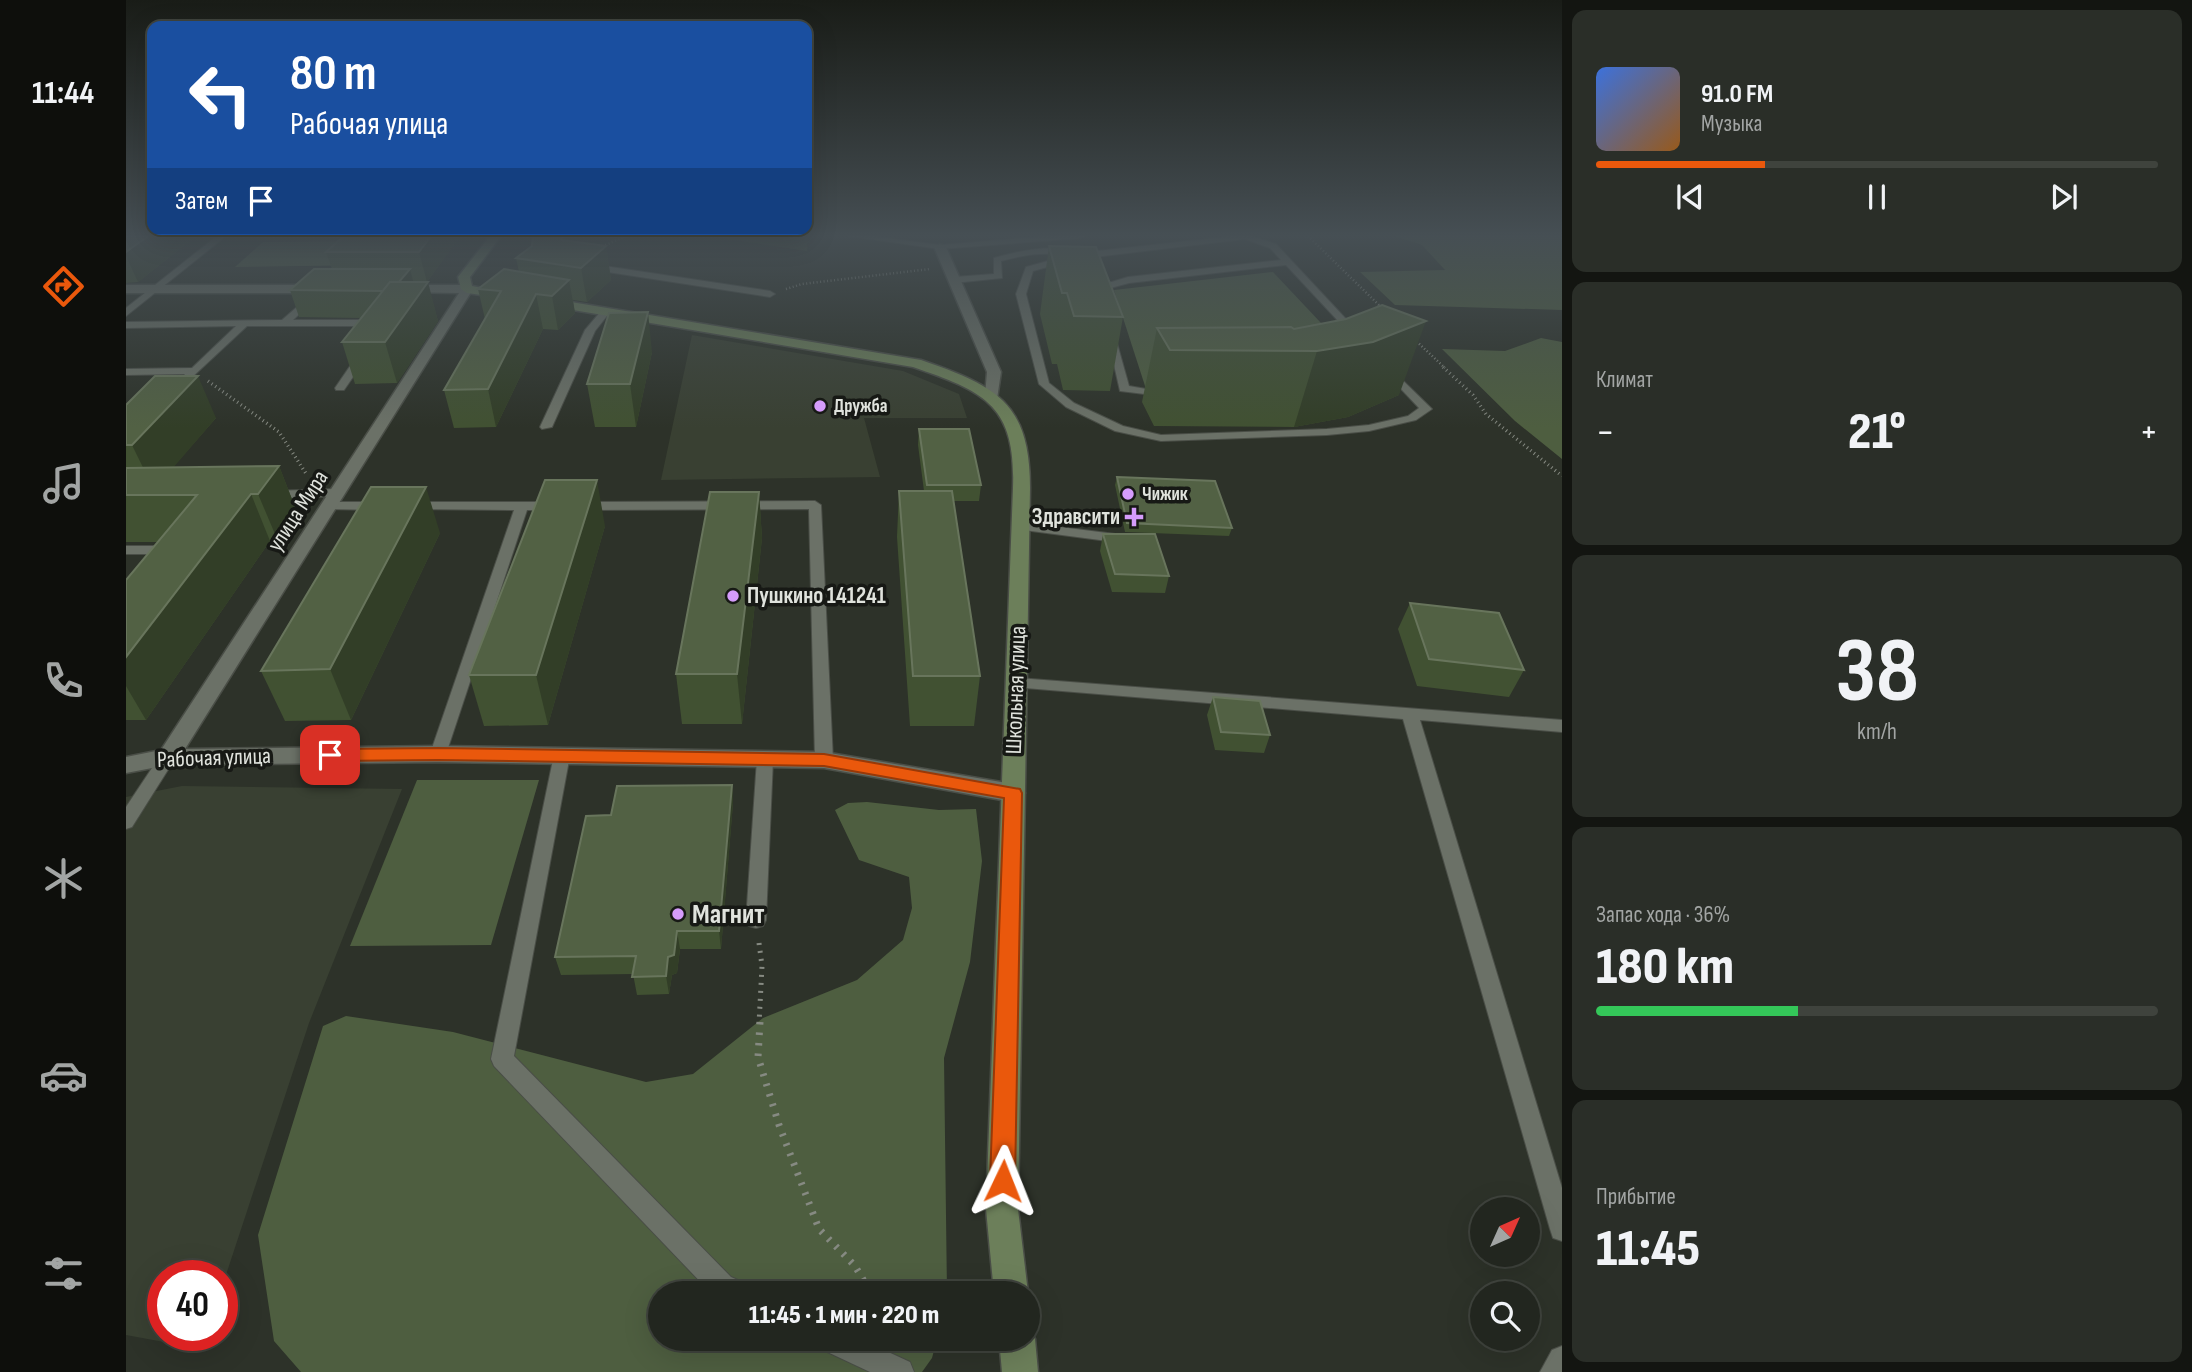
<!DOCTYPE html>
<html lang="ru">
<meta charset="utf-8">
<style>
:root{--surface:#22261f;--page:#2a2e28;--text:#f1f3f6;--muted:#a2a5a4;--line:#3f433d;--accent:#ea580c}
body{margin:0;font-family:"Sofia Sans Condensed",sans-serif;background:var(--page);color:var(--text);height:100vh;display:flex;flex-direction:column;font-size:26px;white-space:nowrap}
*{box-sizing:border-box;margin:0}
p{font-size:23px;color:var(--muted)}
.icon{flex:none;width:38px;height:38px;fill:none;stroke:currentColor;stroke-width:2;stroke-linecap:round;stroke-linejoin:round}
.map{position:relative;flex:1;overflow:hidden}
.panel{display:flex;flex-direction:column;gap:10px;padding:10px;background:#131511;width:630px}
.panel>*{flex:none}
.banner{position:absolute;left:21px;top:21px;width:665px;height:214px;border-radius:14px;box-shadow:0 7px 28px #0002,0 0 0 2px var(--line);background:#1a4fa0;color:#fff;overflow:hidden}
.needle{width:46px;rotate:45deg}
.buttons{position:absolute;left:1344px;top:1197px;display:grid;gap:14px}
.buttons a{display:grid;place-items:center;width:70px;height:70px;border-radius:50%;background:var(--surface);box-shadow:0 7px 28px #0002,0 0 0 2px var(--line);font-size:35px}
.speed{position:absolute;left:21px;top:1260px;display:flex;gap:14px;font-size:35px;font-weight:700;text-align:center}
.speed>*{display:grid;place-content:center;width:91px;height:91px;border-radius:50%;background:var(--surface);box-shadow:0 7px 28px #0002,0 0 0 2px var(--line);line-height:1}
.speed .limit{border:10px solid #d22;background:#fff;color:#111}
.pin{position:absolute;display:grid;place-items:center;width:60px;height:60px;color:#fff;margin:-30px;border-radius:14px;box-shadow:0 4px 10px #0006}
.me{position:absolute;width:77px;margin:-38px;rotate:2deg;stroke-linejoin:round;filter:drop-shadow(0 0 5px #0008)}
.turn{display:flex;align-items:center;gap:24px;height:147px;padding:0 28px;font-size:32px}
.turn .icon{width:91px;height:91px;stroke-width:2.5}
.turn b{display:block;font-size:49px;line-height:60px}
.then{display:flex;align-items:center;height:66px;padding:0 28px;background:#0003;gap:14px;font-size:26px}
.big{font-size:52px;font-weight:800;line-height:1.1}
.panel .tile{flex:1;display:flex;flex-direction:column;justify-content:center;gap:10px;min-width:0;padding:0 24px;border-radius:14px;background:var(--page)}
.panel .dial{align-items:center;gap:0}
.dial b{font-size:91px;line-height:1}
.song{display:flex;align-items:center;gap:21px}
.cover{width:84px;height:84px;border-radius:10px;background:linear-gradient(135deg,hsl(220 70% 55%),hsl(30 70% 35%))}
.played{height:7px;border-radius:4px;background:linear-gradient(90deg,var(--accent) 30%,var(--line) 30%)}
.keys{display:flex;justify-content:space-around;direction:ltr}
.heat{display:flex;justify-content:space-between;align-items:center;font-size:38px;direction:ltr}
.charge{height:10px;border-radius:5px;background:linear-gradient(90deg,#34c759 36%,var(--line) 0)}
.trip{position:absolute;left:522px;top:1281px;width:392px;height:70px;border-radius:35px;background:var(--surface);box-shadow:0 7px 28px #0002,0 0 0 2px var(--line);font-weight:800;line-height:70px;text-align:center}
main{display:flex;flex:1;min-height:0}
.tabs{display:flex;flex-direction:column;width:126px;justify-content:space-around;align-items:center;background:#0e0f0c;color:var(--muted)}
.tabs .icon{width:49px;height:49px}
.tabs .selected{color:var(--accent)}
.tabs b{font-size:32px;color:var(--text)}
.map>svg:first-child{display:block}
</style>
<main>
<nav class="tabs">
<b>11:44</b>
<svg class="icon selected" aria-label="directions" viewBox="0 0 24 24"><path d="M12 3l9 9-9 9-9-9zM9 14v-3h6M13 9l2 2-2 2"/></svg>
<svg class="icon" aria-label="music" viewBox="0 0 24 24"><path d="M9 18V5l10-2v13"/><circle cx="6" cy="18" r="3"/><circle cx="16" cy="16" r="3"/></svg>
<svg class="icon" aria-label="phone" viewBox="0 0 24 24"><path d="M5 4h4l2 5-3 2q2 4 5 5l2-3 5 2v4C11 20 4 13 5 4z"/></svg>
<svg class="icon" aria-label="climate" viewBox="0 0 24 24"><path d="M12 3v18M4 7l16 10M4 17L20 7"/></svg>
<svg class="icon" aria-label="car" viewBox="0 0 24 24"><path d="M5 17H2v-5l4-1 3-4h7l3 4 3 1v5h-3M9 17h6M6 11h13"/><circle cx="7" cy="17" r="2"/><circle cx="17" cy="17" r="2"/></svg>
<svg class="icon" aria-label="filters" viewBox="0 0 24 24"><path d="M4 7h16M4 17h16"/><circle cx="9" cy="7" r="2"/><circle cx="15" cy="17" r="2"/></svg>
</nav>
<div class="map">
<svg width="1436" height="1372" viewBox="0 0 1436 1372">
<rect width="100%" height="100%" fill="#2d3229"/>
<g fill="#394032">
<polygon points="566,335 777,371 833,394 841,418 738,418 754,477 535,480"/>
<polygon points="56,786 276,789 183,1023 96,1287 96,1276 37,1276 37,1335 80,1335 76,1349 0,1335 0,797"/>
</g>
<g fill="#4e5e40">
<polygon points="1269,236 1436,236 1436,310 1269,305 1234,272 1319,270 1296,245"/>
<polygon points="265,241 244,265 109,267 137,242"/>
<polygon points="1147,272 1228,358 1020,389 988,290"/>
<polygon points="1415,338 1436,342 1436,459 1389,421 1316,349 1379,351"/>
<polygon points="291,780 413,780 365,945 224,946"/>
<polygon points="741,802 813,810 850,809 856,861 844,962 818,1058 821,1293 534,1293 534,1339 811,1339 806,1358 796,1372 175,1372 148,1341 132,1235 197,1026 220,1016 327,1032 520,1082 567,1074 637,1018 731,980 777,940 786,908 783,877 733,860 709,810 722,803"/>
</g>
<g fill="none" stroke-linecap="round" stroke-linejoin="round">
<g stroke="#4a4e47" stroke-width="2">
<g id="lane">
<polygon points="91,236 100,236 0,316 0,308"/>
<polygon points="722,236 745,236 814,245 924,236 959,236 955,238 814,249"/>
<path d="M1107,236H1126L1150,244L1234,334V338H1228L1160,265L1003,283L977,290V299L969,297V287L1002,277L1155,260L1144,248L1119,239L952,259C928,250 900,254 875,261L876,278L828,283L824,280L828,277L868,274V258C893,251 928,243 953,253Z"/>
<polygon points="940,256 944,259 943,261 907,271 900,294 923,383 948,403 997,426 1035,435 1201,429 1243,425 1282,416 1293,408 1259,372 1259,368 1263,367 1306,409 1290,420 1243,431 1201,435 1035,441 989,431 940,407 913,384 890,294 900,267"/>
<polygon points="465,264 644,291 649,294 644,297 462,269 461,267"/>
<polygon points="186,294 191,297 189,299 167,320 251,320 256,323 251,326 121,326 49,393 44,390 59,374 0,375 0,369 66,368 110,326 0,328 0,322 156,320"/>
<polygon points="476,310 484,312 469,331 426,427 416,429 414,427 459,330"/>
<polygon points="981,334 989,336 1003,386 1043,393 1043,397 994,391"/>
<polygon points="233,353 242,355 218,390 210,390 209,388"/>
<polygon points="210,489 214,490 214,496 143,499 137,495 143,491"/>
<polygon points="689,501 695,505 707,760 704,764 692,764 689,760 683,509 456,510 450,506 456,502"/>
<polygon points="202,502 255,502 261,506 255,510 198,509 196,506"/>
<polygon points="285,502 430,502 436,506 430,510 401,510 320,754 318,758 306,758 304,754 388,510 281,509 281,503"/>
<polygon points="895,522 997,535 1004,539 997,543 890,529 888,526"/>
<polygon points="0,546 46,546 53,550 46,554 0,554"/>
<polygon points="892,678 1436,720 1436,732 1294,720 1436,1188 1436,1241 1427,1238 1424,1229 1277,719 886,687 884,683"/>
<polygon points="436,749 442,751 444,755 388,1056 605,1277 621,1284 625,1293 585,1293 368,1066 365,1059 428,755 430,751"/>
<polygon points="42,751 48,753 50,757 6,827 0,829 0,807 36,753"/>
<polygon points="639,753 645,755 647,759 640,920 637,926 630,928 623,926 620,920 631,759 633,755"/>
<polygon points="692,1339 734,1339 784,1362 788,1372 744,1372 695,1349"/>
<polygon points="1436,1346 1436,1372 1414,1372 1426,1350"/>
</g>
</g>
<g stroke="#4a4e47" stroke-width="3">
<g id="street">
<polygon points="814,244 820,247 875,372 871,399 861,399 859,396 861,372 808,247"/>
<polygon points="0,285 191,285 197,289 191,293 0,293"/>
<polygon points="276,285 341,285 347,289 59,749 312,746 698,752 887,784 895,787 899,793 895,799 887,802 698,768 312,762 42,765 0,773 0,757 35,750 333,293 272,292 272,286"/>
</g>
</g>
<g stroke="#4a4e47" stroke-width="3">
<g id="secondary">
<polygon points="364,236 375,236 344,277 346,286 383,293 383,299 341,293 335,289 332,277"/>
<path d="M421,298L795,360C870,386 904,402 904,488L892,1209L902,1293L901,1296V1293H868L860,1209L887,488C890,406 860,392 787,367L417,305V299Z"/>
<polygon points="901,1325 909,1339 912,1372 876,1372 873,1339 901,1339"/>
</g>
</g>
<g stroke="#868a82" stroke-width="2.5" stroke-dasharray="1 2.5" stroke-linecap="butt">
<polyline points="1182,236 1257,309"/>
<polyline points="473,248 500,236"/>
<polyline points="660,289 676,284 804,269"/>
<polyline points="1288,339 1319,368"/>
</g>
<g stroke="#868a82" stroke-width="3.5" stroke-dasharray="1 3.5" stroke-linecap="butt">
<polyline points="1317,367 1347,395 1360,414 1436,476"/>
<polyline points="82,381 153,432 181,475"/>
</g>
<polyline stroke="#868a82" stroke-width="5" stroke-dasharray="2 6" stroke-linecap="butt" points="633,943 636,966 633,1024"/>
<polyline stroke="#868a82" stroke-width="7" stroke-dasharray="2.5 8" stroke-linecap="butt" points="634,1022 632,1057 653,1125 693,1229 729,1266 745,1293"/>
<use href="#lane" fill="#6b7167" fill-rule="evenodd"/>
<use href="#street" fill="#6b7167" fill-rule="evenodd"/>
<use href="#secondary" fill="#6c7f5a" fill-rule="evenodd"/>
</g>
<g fill="#415132">
<polygon points="0,236 70,236 12,282 0,283"/>
<polygon points="218,236 334,236 301,282 312,321 271,383 229,384 216,342 235,318 173,317 164,290 206,269 200,252"/>
<polygon points="407,236 444,236 443,241 480,246 485,280 461,302 447,300 449,313 432,330 417,329 370,427 328,428 318,390 359,319 352,289 393,272 390,258 406,246"/>
<polygon points="595,236 685,236 681,251 595,238"/>
<polygon points="923,246 997,317 984,391 937,390 931,364 926,364 914,314"/>
<polygon points="1031,328 1168,329 1273,395 1222,417 1168,427 1028,426 1016,402"/>
<polygon points="526,352 510,427 469,427 461,384"/>
<polygon points="0,405 90,418 47,467 153,466 171,512 152,541 144,541 20,720 0,720 0,580 32,542 0,542"/>
<polygon points="793,429 855,485 853,501 827,501 854,676 848,726 784,726 771,537 773,491 798,491 792,445"/>
<polygon points="991,477 1106,528 1103,536 999,532 989,485"/>
<polygon points="633,492 636,538 616,724 556,724 550,674"/>
<polygon points="479,526 422,725 358,726 343,675"/>
<polygon points="314,533 225,720 159,721 135,671"/>
<polygon points="977,534 1043,576 1039,593 986,592 974,551"/>
<polygon points="1284,603 1398,670 1383,697 1291,686 1272,629"/>
<polygon points="1087,697 1144,735 1138,753 1089,750 1081,715"/>
<polygon points="606,785 607,803 595,949 554,949 551,973 546,975 543,994 511,995 507,974 435,975 429,957 485,815"/>
</g>
<g fill="#323e27">
<polygon points="22,236 70,236 12,282 0,256 0,252"/>
<polygon points="305,236 334,236 301,282 293,252"/>
<polygon points="438,236 444,236 442,259"/>
<polygon points="681,236 685,236 681,251"/>
<polygon points="480,246 485,280 461,302 455,268"/>
<polygon points="284,269 291,296 265,292"/>
<polygon points="443,280 449,313 432,330 426,296"/>
<polygon points="302,282 312,321 271,383 259,342"/>
<polygon points="410,294 417,329 370,427 362,389"/>
<polygon points="522,312 526,352 510,427 504,384"/>
<polygon points="1300,321 1273,395 1222,417 1168,427 1191,351"/>
<polygon points="72,376 90,418 28,490 6,445"/>
<polygon points="153,466 171,512 152,541 132,494"/>
<polygon points="471,480 479,526 422,725 410,675"/>
<polygon points="300,487 314,533 225,720 204,669"/>
<polygon points="633,492 636,538 616,724 611,674"/>
<polygon points="125,494 144,541 20,720 0,686 0,657"/>
<polygon points="606,785 607,803 595,949 593,931"/>
<polygon points="551,931 554,949 551,973 546,975 543,994 540,976 542,957"/>
</g>
<g fill="#526144" stroke="#68755c" stroke-width="2">
<polygon points="0,236 22,236 0,252"/>
<polygon points="218,236 305,236 293,252 200,252"/>
<polygon points="407,236 431,236 436,237 435,240 480,246 455,268 390,258 406,246"/>
<polygon points="923,246 970,247 997,317 948,316 941,293 936,293"/>
<polygon points="188,269 284,269 273,282 264,282 257,291 164,290"/>
<polygon points="378,269 443,280 426,296 410,294 362,389 318,390 375,291 352,289"/>
<polygon points="264,282 302,282 259,342 216,342"/>
<polygon points="1256,305 1300,321 1247,342 1191,351 1044,350 1031,328 1165,327 1168,329 1220,319"/>
<polygon points="522,312 504,384 461,384 483,313"/>
<polygon points="29,376 72,376 6,445 0,445 0,405"/>
<polygon points="793,429 843,429 855,485 801,485"/>
<polygon points="153,466 132,494 125,494 0,657 0,580 71,495 0,495 0,468"/>
<polygon points="991,477 1089,481 1106,528 1001,523"/>
<polygon points="419,480 471,480 410,675 343,675"/>
<polygon points="245,487 300,487 204,669 135,671"/>
<polygon points="773,491 826,491 854,676 787,676"/>
<polygon points="584,492 633,492 611,674 550,674"/>
<polygon points="977,534 1029,534 1043,576 989,574"/>
<polygon points="1284,603 1373,613 1398,670 1303,659"/>
<polygon points="1087,697 1134,701 1144,735 1095,732"/>
<polygon points="606,785 593,931 551,931 548,955 542,957 540,976 506,977 510,956 429,957 460,816 485,815 491,786"/>
</g>
<linearGradient id="sky" x2="0" y2="1"><stop stop-color="#191c17"/><stop offset="0.55" stop-color="#464f54"/><stop offset="1" stop-color="#464f54" stop-opacity="0"/></linearGradient>
<rect width="1436" height="428" fill="url(#sky)"/>
<polygon fill="#ea580c" stroke="#983908" stroke-width="2" points="312,748 698,754 894,789 896,793 889,1181 885,1190 877,1193 868,1190 864,1181 878,798 698,766 312,760 204,761 195,755 204,749"/>
<g fill="#d59cfb" stroke="#171915" stroke-width="2.5">
<circle cx="694" cy="406" r="7"/>
<circle cx="1002" cy="494" r="7"/>
<path d="M1004.5 506.5h7v7h7v7h-7v7h-7v-7h-7v-7h7z"/>
<circle cx="607" cy="596" r="7"/>
<circle cx="552" cy="914" r="7"/>
</g>
<g text-anchor="middle" dominant-baseline="central" stroke-width="7" stroke-linejoin="round" paint-order="stroke">
<g font-size="19" font-weight="bold" fill="#e0e3dd" stroke="#171915" text-anchor="start">
<text x="708" y="406">Дружба</text>
<text x="1016" y="494">Чижик</text>
</g>
<g font-size="23" fill="#e0e3dd" stroke="#171915">
<text transform="translate(172 511) rotate(-57)">улица Мира</text>
<text transform="translate(890 690) rotate(-88)">Школьная улица</text>
<text transform="translate(88 758) rotate(-2)">Рабочая улица</text>
</g>
<g font-size="23" font-weight="bold" fill="#e0e3dd" stroke="#171915" text-anchor="end">
<text x="994" y="517">Здравсити</text>
<text x="621" y="596" text-anchor="start">Пушкино 141241</text>
</g>
<g font-size="28" font-weight="bold" fill="#e0e3dd" stroke="#171915" text-anchor="start">
<text x="566" y="914">Магнит</text>
</g>
</g>
</svg>
<div class="buttons">
<a><svg class="needle" viewBox="-14 -14 28 28"><path d="M0-13l5 13h-10z" fill="#e53935"/><path d="M0 13l5-13h-10z" fill="#a2a5a4"/></svg></a>
<a><svg class="icon" aria-label="search" viewBox="0 0 24 24"><circle cx="10" cy="10" r="6"/><path d="M15 15l6 6"/></svg></a>
</div>
<div class="speed"><div class="limit">40</div></div>
<div class="pin" style="left:204px;top:755px;background:#d93025"><svg class="icon" aria-label="arrive" viewBox="0 0 24 24"><path d="M6 21V4h12l-3 4 3 4H6"/></svg></div>
<svg class="me" style="left:877px;top:1181px" viewBox="-20 -20 40 40"><path d="M0-17L14 15 0 8-14 15z" fill="#ea580c" stroke="#fff" stroke-width="4"/></svg>
<div class="trip">11:45 · 1 мин · 220 m</div>
<div class="banner">
<div class="turn"><svg class="icon" aria-label="left" viewBox="0 0 24 24"><path d="M17 20v-9H6M10 6l-5 5 5 5"/></svg><div><b>80 m</b>Рабочая улица</div></div>
<div class="then">Затем<svg class="icon" aria-label="arrive" viewBox="0 0 24 24"><path d="M6 21V4h12l-3 4 3 4H6"/></svg></div>
</div>
</div>
<section class="panel">
<div class="tile">
<div class="song"><i class="cover"></i><div><b>91.0 FM</b><p>Музыка</p></div></div>
<div class="played"></div>
<div class="keys"><svg class="icon" aria-label="previous" viewBox="0 0 24 24"><path d="M18 5L8 12l10 7zM5 5v14"/></svg><svg class="icon" aria-label="pause" viewBox="0 0 24 24"><path d="M8 5v14M16 5v14"/></svg><svg class="icon" aria-label="next" viewBox="0 0 24 24"><path d="M6 5l10 7-10 7zM19 5v14"/></svg></div>
</div>
<div class="tile"><p>Климат</p>
<div class="heat"><a>−</a><b class="big">21°</b><a>+</a></div>
</div>
<div class="tile dial"><b>38</b><p>km/h</p></div>
<div class="tile"><p>Запас хода · 36%</p><b class="big">180 km</b><div class="charge"></div></div>
<div class="tile"><p>Прибытие</p><b class="big">11:45</b></div>
</section>
</main>
